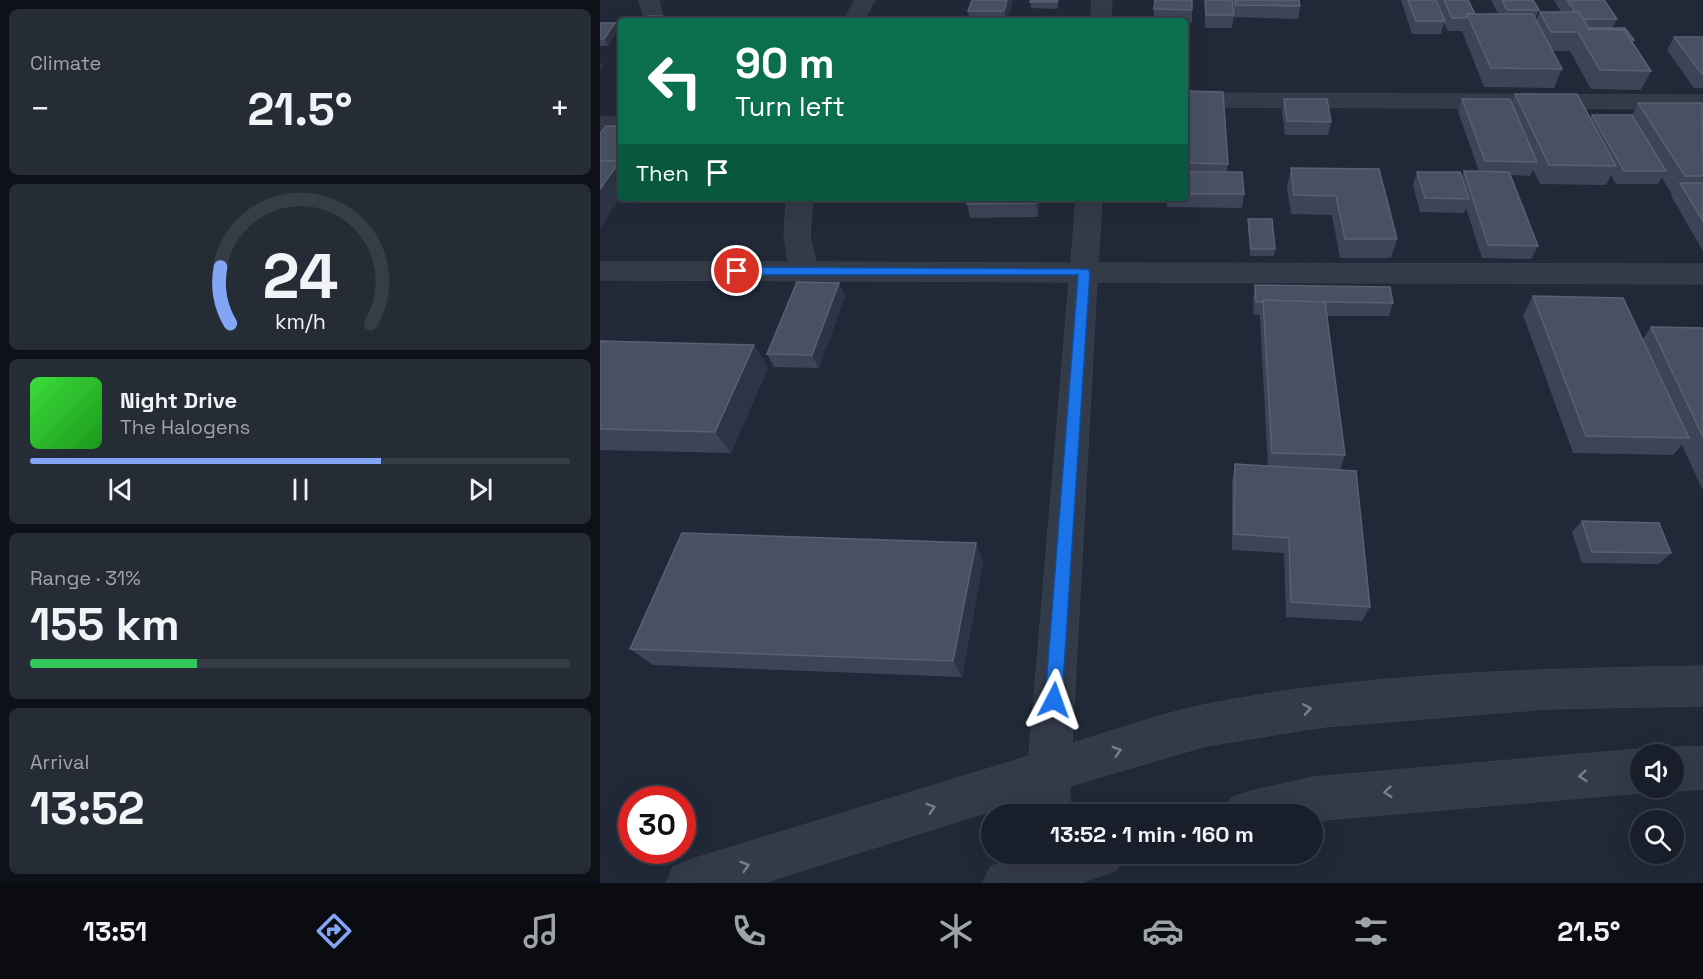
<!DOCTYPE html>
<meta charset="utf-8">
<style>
:root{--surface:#191f2a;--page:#262c36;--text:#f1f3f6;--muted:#9fa2a8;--line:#373d47;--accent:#83a5f6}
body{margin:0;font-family:"Space Grotesk",sans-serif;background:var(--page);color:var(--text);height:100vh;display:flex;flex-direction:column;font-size:22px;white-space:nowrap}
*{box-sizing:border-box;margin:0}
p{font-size:20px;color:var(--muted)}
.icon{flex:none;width:33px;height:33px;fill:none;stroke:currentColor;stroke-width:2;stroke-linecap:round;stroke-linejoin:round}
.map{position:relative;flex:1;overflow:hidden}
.sheet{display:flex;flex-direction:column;gap:9px;padding:9px;background:#0e1117;width:600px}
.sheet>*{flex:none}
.banner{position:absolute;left:18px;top:18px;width:570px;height:183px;border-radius:6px;box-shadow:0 6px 24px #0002,0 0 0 2px var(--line);background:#0b6e4f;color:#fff;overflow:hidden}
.tools{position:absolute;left:1030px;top:744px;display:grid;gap:12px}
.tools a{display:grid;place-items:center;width:54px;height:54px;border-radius:50%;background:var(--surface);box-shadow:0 6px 24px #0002,0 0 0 2px var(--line);font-size:30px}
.speed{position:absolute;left:18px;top:786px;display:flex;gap:12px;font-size:30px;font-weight:700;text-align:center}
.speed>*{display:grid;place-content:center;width:78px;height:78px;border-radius:50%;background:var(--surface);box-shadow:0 6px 24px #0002,0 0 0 2px var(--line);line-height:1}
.speed .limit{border:9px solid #d22;background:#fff;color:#111}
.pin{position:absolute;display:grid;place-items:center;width:51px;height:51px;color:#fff;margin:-26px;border:3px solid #fff;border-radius:50%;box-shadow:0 2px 6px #0007}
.me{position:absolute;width:66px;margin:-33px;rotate:4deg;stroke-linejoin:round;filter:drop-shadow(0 0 4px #0008)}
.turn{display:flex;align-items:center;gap:21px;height:126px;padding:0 18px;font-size:27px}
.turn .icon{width:78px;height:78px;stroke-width:2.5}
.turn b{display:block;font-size:42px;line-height:51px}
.then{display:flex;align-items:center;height:57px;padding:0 18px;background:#0003;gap:12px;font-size:22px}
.big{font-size:45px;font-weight:700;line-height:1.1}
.sheet .tile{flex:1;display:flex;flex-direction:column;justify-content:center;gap:9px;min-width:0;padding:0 21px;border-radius:9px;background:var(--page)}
.sheet .dial{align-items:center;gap:0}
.dial svg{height:156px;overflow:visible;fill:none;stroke:var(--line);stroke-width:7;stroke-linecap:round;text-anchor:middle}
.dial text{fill:var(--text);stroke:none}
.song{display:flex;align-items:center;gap:18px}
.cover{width:72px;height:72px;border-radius:9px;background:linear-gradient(135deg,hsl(120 70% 55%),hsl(120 70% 35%))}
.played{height:6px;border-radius:3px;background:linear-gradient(90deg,var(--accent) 65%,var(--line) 65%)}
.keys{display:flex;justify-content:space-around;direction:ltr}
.heat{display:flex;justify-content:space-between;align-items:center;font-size:33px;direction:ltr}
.charge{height:9px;border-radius:4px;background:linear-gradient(90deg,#34c759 31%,var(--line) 0)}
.trip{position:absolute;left:381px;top:804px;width:342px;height:60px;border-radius:30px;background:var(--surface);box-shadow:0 6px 24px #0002,0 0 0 2px var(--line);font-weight:700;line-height:60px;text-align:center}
.tab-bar{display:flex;height:96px;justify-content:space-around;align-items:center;background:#0a0c11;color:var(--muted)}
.tab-bar .icon{width:42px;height:42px}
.tab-bar .current{color:var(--accent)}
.tab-bar b{font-size:27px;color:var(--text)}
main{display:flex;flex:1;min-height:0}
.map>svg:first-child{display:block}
</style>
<main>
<section class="sheet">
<div class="tile"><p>Climate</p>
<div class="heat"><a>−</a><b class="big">21.5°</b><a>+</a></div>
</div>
<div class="tile dial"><svg viewBox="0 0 100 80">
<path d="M14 69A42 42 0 1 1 86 69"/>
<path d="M14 69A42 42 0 0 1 9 40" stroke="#83a5f6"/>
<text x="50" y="56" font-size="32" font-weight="700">24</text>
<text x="50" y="72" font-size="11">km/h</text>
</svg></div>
<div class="tile">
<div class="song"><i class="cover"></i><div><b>Night Drive</b><p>The Halogens</p></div></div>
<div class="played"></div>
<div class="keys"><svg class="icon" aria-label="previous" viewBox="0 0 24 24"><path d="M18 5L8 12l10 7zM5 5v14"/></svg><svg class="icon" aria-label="pause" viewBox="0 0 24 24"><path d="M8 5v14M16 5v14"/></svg><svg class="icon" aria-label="next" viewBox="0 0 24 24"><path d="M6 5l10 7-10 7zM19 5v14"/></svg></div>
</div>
<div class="tile"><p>Range · 31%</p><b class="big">155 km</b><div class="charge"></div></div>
<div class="tile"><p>Arrival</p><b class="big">13:52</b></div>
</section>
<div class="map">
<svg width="1103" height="883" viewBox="0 0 1103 883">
<rect width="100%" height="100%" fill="#212938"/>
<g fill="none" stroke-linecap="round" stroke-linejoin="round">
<g stroke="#3e4452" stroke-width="1">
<g id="minor">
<polygon points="39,0 59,0 62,14 70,21 46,21"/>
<polygon points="255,0 275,0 264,21 244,21"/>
<polygon points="492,0 512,0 511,21 491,21"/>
<polygon points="585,93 1103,95 1103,109 585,107"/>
<rect x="0" y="117" width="21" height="14"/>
<path d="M187,198H213L210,235L216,262L471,263L476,198H502L498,263L1103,264V284L497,282L472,743C517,730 562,713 608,704C770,672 938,669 1103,666V706L948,709L724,727L606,746L470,786V814H426V800L163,883H66L73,867L89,860L429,756L469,282L0,280V262H188L184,235Z"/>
<polygon points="1074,747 1103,747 1103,789 1074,791 1067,788 1074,788 1074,754 1059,754"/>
<polygon points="1041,749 1053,754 1041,754 1041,788 1053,788 1041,793 712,821 712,814 625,814 631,798 647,792 714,777"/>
<polygon points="427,854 524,854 517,870 481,883 383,883 390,867"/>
</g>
</g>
<use href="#minor" fill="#343b48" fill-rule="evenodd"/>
</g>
<g fill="#3c4457">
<polygon points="459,0 457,9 431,8 430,2"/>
<polygon points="592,0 592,23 585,22 585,21 554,21 554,9"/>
<polygon points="605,0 634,15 632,28 605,28"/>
<polygon points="633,0 699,0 700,6 698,19 634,17"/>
<polygon points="801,0 868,0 875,14 898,14 891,0 933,0 939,10 935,18 936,20 940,12 961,12 954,0 1004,0 1017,19 1012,28 1034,40 1033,43 1051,71 1041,90 991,89 970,51 952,51 962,69 954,88 884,87 862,31 848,31 844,23 841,34 812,34"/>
<polygon points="412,2 407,21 370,21 368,11"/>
<polygon points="0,23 18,30 8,46 0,46"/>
<polygon points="1074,37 1103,37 1103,88 1094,88 1067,50"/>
<polygon points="585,91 628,164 627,172 644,194 642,208 567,207 567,198 585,198"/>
<polygon points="915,94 990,119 992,115 1032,115 1038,103 1103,104 1103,251 1071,196 1072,195 1062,178 1058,184 1016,184 1011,175 1006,185 940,184 933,170 930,176 911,175 938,246 931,259 882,258 866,208 864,213 820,212 813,185 817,172 862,176 864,171 879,171 858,112 862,99 911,103"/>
<polygon points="684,99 731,122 728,135 685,135 682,112"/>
<polygon points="691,168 779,169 797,239 791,258 740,258 732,215 691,214 687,187"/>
<polygon points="440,198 438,217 370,218 367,204"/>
<polygon points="648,219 675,249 674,256 650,256 648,226"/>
<polygon points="655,285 793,303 789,316 727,316 745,455 740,470 770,607 762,621 686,617 684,553 632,550 632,481 635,464 668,466 660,319 660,315 654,315 653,299"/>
<polygon points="245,296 219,368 174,367 167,354"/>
<polygon points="933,296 1043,339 1051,327 1103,328 1103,489 1102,489 1082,445 1073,455 973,453 923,315"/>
<polygon points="0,341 154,345 168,368 131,453 0,450"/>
<polygon points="982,521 1071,553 1059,564 982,563 972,532"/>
<polygon points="376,543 383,562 362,677 53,665 30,649"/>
</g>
<g fill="#2c3446">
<polygon points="407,0 412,0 412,2 407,21 406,21 404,11"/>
<polygon points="15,23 18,30 8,46 4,39"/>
<polygon points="0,61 3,67 0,71"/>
<polygon points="20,161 21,164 21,197 0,228 0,189"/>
<polygon points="436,198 440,198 438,217 436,203"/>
<polygon points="239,283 245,296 219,368 212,355"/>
<polygon points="154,345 168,368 131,453 115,432"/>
<polygon points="376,543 383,562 362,677 353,661"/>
</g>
<g fill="#485163" stroke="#586072" stroke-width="1.5">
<polygon points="372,0 407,0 404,11 368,11"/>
<polygon points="431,0 457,0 457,2 430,2"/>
<polygon points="555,0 592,0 592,10 554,9"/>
<polygon points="605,0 632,0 634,15 606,15"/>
<polygon points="635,0 699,0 700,6 635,5"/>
<polygon points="808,0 836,0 845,21 816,21"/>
<polygon points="844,0 868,0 875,14 867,14 866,18 852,18"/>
<polygon points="902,0 933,0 939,10 907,10"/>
<polygon points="967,0 1004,0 1017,19 983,19 979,12 975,12"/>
<polygon points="940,12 979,12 989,29 1024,30 1051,71 1000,70 978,32 951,32"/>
<polygon points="867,14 933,14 962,69 891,68"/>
<polygon points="49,16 101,18 98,21 44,21"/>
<polygon points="0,23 15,23 4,39 0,39"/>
<polygon points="988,28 1025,28 1034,40 1031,40 1024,30 989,29"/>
<polygon points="1074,37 1103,37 1103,74 1102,74"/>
<polygon points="585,91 623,92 628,164 585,163"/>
<polygon points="915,94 977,94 1016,166 949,165"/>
<polygon points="684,99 727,99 731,122 687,121"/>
<polygon points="862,99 910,99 937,162 885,161"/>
<polygon points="1038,103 1102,103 1103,176 1085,176"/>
<polygon points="992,115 1032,115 1066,171 1024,171"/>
<polygon points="6,126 21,126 21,163 20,161 0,161 0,134"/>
<polygon points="0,161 20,161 0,189"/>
<polygon points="691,168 779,169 797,239 745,239 736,196 694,195"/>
<polygon points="864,171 909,172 938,246 888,245"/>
<polygon points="585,172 642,172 644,194 585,194"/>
<polygon points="817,172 860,172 869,199 825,198"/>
<polygon points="1080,183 1103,183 1103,221"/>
<polygon points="368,198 436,198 436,203 367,204"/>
<polygon points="648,219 672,219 675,249 651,249"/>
<polygon points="197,282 239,283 212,355 167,354"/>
<polygon points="655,285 790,287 793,303 726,302 663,300 663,302 656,302"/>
<polygon points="933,296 1023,298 1089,438 986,436"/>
<polygon points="663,300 725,302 745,455 672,453"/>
<polygon points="1051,327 1103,328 1103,437"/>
<polygon points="0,341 154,345 115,432 0,429"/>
<polygon points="635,464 756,471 770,607 691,602 689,538 634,534"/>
<polygon points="982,521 1059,523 1071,553 992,552"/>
<polygon points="82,533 376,543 353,661 30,649"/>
</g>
<defs><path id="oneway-chevron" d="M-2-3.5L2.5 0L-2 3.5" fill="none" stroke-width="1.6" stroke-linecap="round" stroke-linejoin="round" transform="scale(1.5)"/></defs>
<g stroke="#787e8d">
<use href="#oneway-chevron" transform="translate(707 709) rotate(-9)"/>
<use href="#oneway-chevron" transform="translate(517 751) rotate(-16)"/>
<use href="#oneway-chevron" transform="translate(983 776) rotate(175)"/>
<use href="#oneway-chevron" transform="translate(788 792) rotate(175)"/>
<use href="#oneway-chevron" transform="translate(331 808) rotate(-17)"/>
<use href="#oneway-chevron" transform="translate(145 866) rotate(-17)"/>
</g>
<polygon fill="#1a73e8" stroke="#114b97" stroke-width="1.5" points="137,267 488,269 490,272 462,700 460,706 454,708 448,706 445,700 478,275 137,275 131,271"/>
</svg>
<div class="tools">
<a><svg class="icon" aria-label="sound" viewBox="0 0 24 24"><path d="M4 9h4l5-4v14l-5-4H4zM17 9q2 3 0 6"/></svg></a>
<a><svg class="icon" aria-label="search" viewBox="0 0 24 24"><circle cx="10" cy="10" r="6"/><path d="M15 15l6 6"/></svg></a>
</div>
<div class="speed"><div class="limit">30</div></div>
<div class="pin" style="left:137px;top:271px;background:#d93025"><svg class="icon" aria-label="arrive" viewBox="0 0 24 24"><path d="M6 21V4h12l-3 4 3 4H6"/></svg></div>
<svg class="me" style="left:454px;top:700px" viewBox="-20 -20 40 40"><path d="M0-17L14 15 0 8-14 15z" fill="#1a73e8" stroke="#fff" stroke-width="4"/></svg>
<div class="trip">13:52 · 1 min · 160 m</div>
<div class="banner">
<div class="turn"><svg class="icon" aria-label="left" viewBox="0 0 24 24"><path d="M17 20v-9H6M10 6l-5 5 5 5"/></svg><div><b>90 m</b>Turn left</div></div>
<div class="then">Then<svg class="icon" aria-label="arrive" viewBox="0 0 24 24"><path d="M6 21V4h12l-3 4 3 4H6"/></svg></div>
</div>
</div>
</main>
<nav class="tab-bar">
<b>13:51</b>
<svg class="icon current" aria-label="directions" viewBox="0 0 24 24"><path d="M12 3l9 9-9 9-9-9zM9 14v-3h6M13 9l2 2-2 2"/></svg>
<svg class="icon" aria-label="music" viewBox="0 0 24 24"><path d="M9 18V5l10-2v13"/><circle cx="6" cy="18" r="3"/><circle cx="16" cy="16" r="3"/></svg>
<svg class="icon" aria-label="phone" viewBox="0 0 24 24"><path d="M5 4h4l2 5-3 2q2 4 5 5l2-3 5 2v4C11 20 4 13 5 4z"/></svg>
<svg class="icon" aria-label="climate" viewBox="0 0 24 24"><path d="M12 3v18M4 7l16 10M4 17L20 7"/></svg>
<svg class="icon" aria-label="car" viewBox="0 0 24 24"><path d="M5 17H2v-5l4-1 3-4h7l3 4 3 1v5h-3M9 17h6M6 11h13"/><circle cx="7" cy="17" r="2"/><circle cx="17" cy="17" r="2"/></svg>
<svg class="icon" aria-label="filters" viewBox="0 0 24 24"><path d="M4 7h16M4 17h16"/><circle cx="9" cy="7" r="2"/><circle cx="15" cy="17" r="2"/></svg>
<b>21.5°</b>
</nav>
